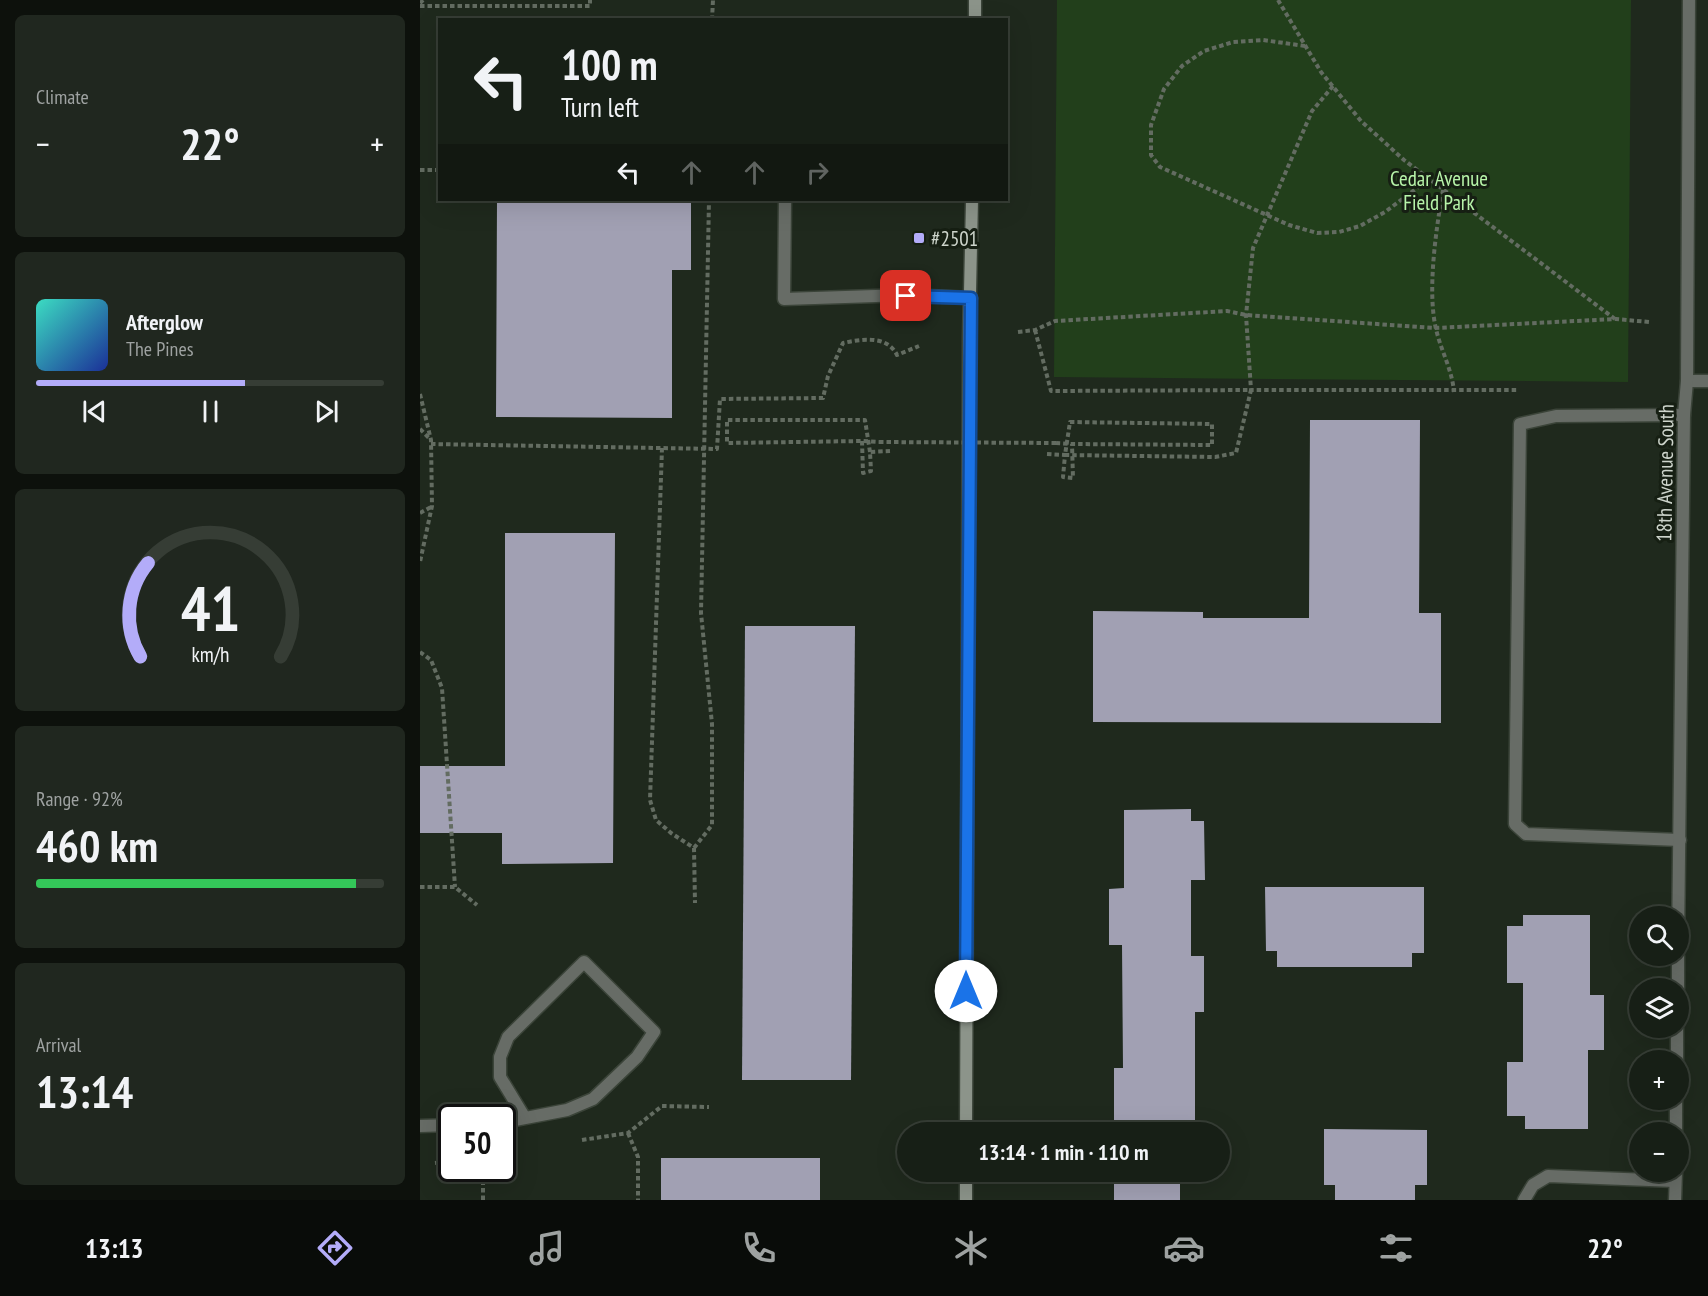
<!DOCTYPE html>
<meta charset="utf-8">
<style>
:root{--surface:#171f16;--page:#20271f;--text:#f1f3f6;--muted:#9ea2a1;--line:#363d35;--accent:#b3acf9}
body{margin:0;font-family:"PT Sans Narrow",sans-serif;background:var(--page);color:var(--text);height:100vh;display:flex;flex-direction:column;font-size:22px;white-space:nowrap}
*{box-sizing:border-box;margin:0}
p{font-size:20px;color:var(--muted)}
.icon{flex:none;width:33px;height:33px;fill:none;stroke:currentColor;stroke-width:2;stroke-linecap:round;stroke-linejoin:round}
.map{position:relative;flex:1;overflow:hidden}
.sheet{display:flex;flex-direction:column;gap:15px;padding:15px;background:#0d110c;width:420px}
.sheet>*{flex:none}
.top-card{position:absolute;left:18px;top:18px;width:570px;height:183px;border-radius:0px;box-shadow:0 6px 24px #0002,0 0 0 2px var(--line);background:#171f16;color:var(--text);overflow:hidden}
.buttons{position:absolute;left:1209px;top:906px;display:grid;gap:12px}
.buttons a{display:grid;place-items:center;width:60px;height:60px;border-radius:50%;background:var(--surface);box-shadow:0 6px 24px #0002,0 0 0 2px var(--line);font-size:30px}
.speed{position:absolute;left:18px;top:1104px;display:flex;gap:12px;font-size:30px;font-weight:700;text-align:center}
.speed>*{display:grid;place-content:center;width:78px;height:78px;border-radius:50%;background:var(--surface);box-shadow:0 6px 24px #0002,0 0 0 2px var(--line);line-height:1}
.speed .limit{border:3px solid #111;border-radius:9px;background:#fff;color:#111}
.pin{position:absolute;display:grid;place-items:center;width:51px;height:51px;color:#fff;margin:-26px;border-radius:12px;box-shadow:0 3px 9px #0006}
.me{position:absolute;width:66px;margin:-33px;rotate:0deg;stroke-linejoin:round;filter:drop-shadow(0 0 4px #0008)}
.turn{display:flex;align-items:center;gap:21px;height:126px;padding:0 24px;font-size:27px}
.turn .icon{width:78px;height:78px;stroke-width:2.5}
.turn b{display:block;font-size:42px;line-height:51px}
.lanes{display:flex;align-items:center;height:57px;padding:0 24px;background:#0003;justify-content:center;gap:30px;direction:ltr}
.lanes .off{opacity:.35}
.big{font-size:45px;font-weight:700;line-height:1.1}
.sheet .card{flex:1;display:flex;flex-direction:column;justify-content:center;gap:9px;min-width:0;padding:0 21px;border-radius:9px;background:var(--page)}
.sheet .dial{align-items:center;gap:0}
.dial svg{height:156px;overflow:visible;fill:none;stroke:var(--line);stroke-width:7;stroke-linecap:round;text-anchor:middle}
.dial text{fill:var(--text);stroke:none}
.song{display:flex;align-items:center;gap:18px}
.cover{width:72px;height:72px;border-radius:9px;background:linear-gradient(135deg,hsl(170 70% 55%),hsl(230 70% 35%))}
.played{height:6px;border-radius:3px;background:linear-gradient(90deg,var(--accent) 60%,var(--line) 60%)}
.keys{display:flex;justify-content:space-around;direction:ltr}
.heat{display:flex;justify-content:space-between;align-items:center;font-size:33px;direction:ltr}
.charge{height:9px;border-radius:4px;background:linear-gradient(90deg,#34c759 92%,var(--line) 0)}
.trip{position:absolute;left:477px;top:1122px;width:333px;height:60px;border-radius:30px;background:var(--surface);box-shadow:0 6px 24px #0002,0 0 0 2px var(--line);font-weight:700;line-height:60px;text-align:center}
.dock{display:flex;height:96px;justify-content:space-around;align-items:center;background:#090c09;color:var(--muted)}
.dock .icon{width:42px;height:42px}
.dock .current{color:var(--accent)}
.dock b{font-size:27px;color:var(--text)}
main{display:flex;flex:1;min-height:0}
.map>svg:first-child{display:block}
</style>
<main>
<section class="sheet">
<div class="card"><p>Climate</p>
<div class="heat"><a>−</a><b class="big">22°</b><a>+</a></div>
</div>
<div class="card">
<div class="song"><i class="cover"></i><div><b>Afterglow</b><p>The Pines</p></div></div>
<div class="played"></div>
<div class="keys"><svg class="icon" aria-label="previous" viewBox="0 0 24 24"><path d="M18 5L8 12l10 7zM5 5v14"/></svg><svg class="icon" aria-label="pause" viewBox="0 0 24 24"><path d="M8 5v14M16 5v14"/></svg><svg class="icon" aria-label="next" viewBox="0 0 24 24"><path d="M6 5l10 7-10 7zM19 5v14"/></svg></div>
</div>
<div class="card dial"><svg viewBox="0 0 100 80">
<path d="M14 69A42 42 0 1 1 86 69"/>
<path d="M14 69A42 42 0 0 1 18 21" stroke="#b3acf9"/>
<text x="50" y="56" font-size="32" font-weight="700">41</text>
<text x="50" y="72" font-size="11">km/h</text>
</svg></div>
<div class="card"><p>Range · 92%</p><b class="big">460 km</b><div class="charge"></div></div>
<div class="card"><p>Arrival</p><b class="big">13:14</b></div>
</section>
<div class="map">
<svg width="1288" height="1200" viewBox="0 0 1288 1200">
<rect width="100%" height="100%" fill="#1f291d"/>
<polygon fill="#223f1b" points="637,0 1211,0 1208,382 634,377"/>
<g fill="#a1a0b3">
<polygon points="77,200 271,200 271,270 252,270 252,418 76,417"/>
<polygon points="890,420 1000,420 999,613 1021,613 1021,723 673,722 673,611 783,612 783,618 889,618"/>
<polygon points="85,533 195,533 193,863 82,864 82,833 0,833 0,766 85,766"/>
<polygon points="325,626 435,626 431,1080 322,1080"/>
<polygon points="771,809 771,821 784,821 785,880 771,880 771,956 784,956 784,1012 775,1012 775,1132 694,1132 694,1068 703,1068 702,945 689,945 689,889 704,888 704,810"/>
<polygon points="845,887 1004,887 1004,953 992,953 992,967 857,967 857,951 846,951"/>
<polygon points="1103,915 1170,915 1170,995 1184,995 1184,1050 1168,1050 1168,1129 1105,1129 1105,1116 1087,1116 1087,1062 1103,1062 1103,983 1087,983 1087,926 1103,926"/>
<polygon points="904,1129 1007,1130 1007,1185 995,1185 995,1200 915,1200 915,1185 904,1185"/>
<rect x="241" y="1158" width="159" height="42"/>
<rect x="694" y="1172" width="66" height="28"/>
</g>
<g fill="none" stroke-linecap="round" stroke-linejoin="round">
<g stroke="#3b4439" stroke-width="15">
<g id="service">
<polyline points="365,200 364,299 486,295 551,298"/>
<polyline points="1260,840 1106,834 1095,824 1100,424 1136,416 1264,415"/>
<polyline points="82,1122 85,1122 147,1110 173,1099 217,1057 234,1032 164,962 88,1037 80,1057 80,1077 105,1118"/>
<polyline points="0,1126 32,1125"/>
<polyline points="1104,1200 1113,1185 1128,1176 1255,1181"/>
</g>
</g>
<g stroke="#3b4439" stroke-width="15">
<g id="minor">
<polyline points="1267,381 1288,381"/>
<polyline points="1258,946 1264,415 1267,381 1269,0"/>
<polyline points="1258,988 1258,956"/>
<polyline points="1257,1060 1257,1028"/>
<polyline points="1256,1132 1256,1100"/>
<polyline points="1255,1200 1256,1172"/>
</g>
</g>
<g stroke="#3b4439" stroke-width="15">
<g id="secondary">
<polyline points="555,20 555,0"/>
<polyline points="546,1132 549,338 552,200"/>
<polyline points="546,1200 546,1172"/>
</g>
</g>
<g stroke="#636c61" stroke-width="4" stroke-dasharray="4.5 3" stroke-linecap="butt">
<polyline points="858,0 901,72 941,121 984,160 1195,319"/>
<polyline points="0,3 3,0"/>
<polyline points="0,6 170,6 170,0"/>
<polyline points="292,20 293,0"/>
<polyline points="885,46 843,40 813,42 784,51 762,66 744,89 731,125 731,155 740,167 869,225 897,233 919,232 940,226 965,212 1009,179"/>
<polyline points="913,86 892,111 833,248 826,315 831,390 1098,390"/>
<polyline points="0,170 20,170"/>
<path d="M1023,190C1016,229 1007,291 1016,329C1021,351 1032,369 1034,392"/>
<polyline points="615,330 631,391 831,390 816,453 795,457 645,455 650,422 792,424 792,445 652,444 636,443"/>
<polyline points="598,332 615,330 635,321 807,311 826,315 1015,328 1196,319 1229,322"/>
<polyline points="0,394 11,440 12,506 0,562"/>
<polyline points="0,429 10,439"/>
<polyline points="442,441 443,473 451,471 450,452 470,451"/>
<path d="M11,444L297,449L300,399L403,398L408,376L423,343C442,339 467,335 477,355L499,346"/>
<polyline points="242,448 230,800 236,820 251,833 274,848 275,903"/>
<polyline points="450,452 445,420 307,420 307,443 442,441 459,442"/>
<polyline points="627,454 645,455 643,477 653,478 652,444"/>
<polyline points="0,513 11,507"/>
<polyline points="0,652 11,660 22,688 35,887"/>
<polyline points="274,848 292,825 292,724 281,613 289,200"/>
<polyline points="0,887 35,887 57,905"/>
<polyline points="208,1133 218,1157 218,1200"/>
<polyline points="162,1140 208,1133 242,1106 289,1107"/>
<polyline points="15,1163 32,1161"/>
<polyline points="63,1200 63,1168"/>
</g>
<use href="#service" stroke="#676c66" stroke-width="12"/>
<use href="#minor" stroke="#676c66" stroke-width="12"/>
<use href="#secondary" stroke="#8c948a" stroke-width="12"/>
<polyline stroke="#636c61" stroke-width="4" stroke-dasharray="4.5 3" stroke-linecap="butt" points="459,442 636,443"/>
</g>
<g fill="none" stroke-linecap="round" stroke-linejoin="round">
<g stroke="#114b97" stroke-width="15">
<polyline id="route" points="486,296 551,298 546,991"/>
</g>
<use href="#route" stroke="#1a73e8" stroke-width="10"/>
</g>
<rect fill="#b3acf9" stroke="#161f13" stroke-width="2" x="493" y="232" width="12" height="12" rx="3"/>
<g text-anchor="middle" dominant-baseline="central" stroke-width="6" stroke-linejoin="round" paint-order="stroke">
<g font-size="21" fill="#b7f4a9" stroke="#161f13">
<text x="1019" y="178">Cedar Avenue<tspan x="1019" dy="24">Field Park</tspan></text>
</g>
<g font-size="21" fill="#cdd4cb" stroke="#161f13" text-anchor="start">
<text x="511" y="238">#2501</text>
</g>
<g font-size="21" fill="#cdd4cb" stroke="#161f13">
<text transform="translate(1245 473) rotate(-89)">18th Avenue South</text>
</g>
</g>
</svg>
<div class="buttons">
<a><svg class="icon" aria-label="search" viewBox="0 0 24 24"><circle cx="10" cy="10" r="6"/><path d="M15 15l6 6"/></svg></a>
<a><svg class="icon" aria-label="layers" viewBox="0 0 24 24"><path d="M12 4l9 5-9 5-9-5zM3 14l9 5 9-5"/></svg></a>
<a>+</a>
<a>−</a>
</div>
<div class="speed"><div class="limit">50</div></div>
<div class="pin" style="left:486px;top:296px;background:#d93025"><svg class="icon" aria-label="arrive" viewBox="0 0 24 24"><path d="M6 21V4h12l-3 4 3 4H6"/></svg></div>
<svg class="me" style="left:546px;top:991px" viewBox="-20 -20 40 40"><circle r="19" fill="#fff"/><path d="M0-13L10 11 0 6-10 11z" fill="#1a73e8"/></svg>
<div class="trip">13:14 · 1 min · 110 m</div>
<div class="top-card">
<div class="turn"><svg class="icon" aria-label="left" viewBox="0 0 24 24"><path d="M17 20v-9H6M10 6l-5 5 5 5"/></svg><div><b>100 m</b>Turn left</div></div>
<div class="lanes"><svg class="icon" aria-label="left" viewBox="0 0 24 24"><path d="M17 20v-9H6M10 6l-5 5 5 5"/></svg><svg class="icon off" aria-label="ahead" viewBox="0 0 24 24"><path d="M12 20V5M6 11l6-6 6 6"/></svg><svg class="icon off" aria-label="ahead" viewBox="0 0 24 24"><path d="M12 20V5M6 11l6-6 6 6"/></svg><svg class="icon off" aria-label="right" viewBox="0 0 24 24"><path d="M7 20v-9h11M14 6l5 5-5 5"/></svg></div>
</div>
</div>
</main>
<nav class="dock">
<b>13:13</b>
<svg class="icon current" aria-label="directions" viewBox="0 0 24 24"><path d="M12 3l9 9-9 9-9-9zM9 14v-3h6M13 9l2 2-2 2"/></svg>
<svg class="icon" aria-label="music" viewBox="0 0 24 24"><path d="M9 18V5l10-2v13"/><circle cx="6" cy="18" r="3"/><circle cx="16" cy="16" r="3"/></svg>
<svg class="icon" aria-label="phone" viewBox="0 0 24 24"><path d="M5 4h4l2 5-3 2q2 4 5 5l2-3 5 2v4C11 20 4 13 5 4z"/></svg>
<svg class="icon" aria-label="climate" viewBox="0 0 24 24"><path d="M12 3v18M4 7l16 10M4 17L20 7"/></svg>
<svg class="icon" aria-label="car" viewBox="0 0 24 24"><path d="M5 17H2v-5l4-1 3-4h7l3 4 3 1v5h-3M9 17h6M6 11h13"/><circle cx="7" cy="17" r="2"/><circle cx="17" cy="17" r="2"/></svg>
<svg class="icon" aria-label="filters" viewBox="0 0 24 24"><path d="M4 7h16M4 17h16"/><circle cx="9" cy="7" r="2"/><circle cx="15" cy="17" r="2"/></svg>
<b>22°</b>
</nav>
